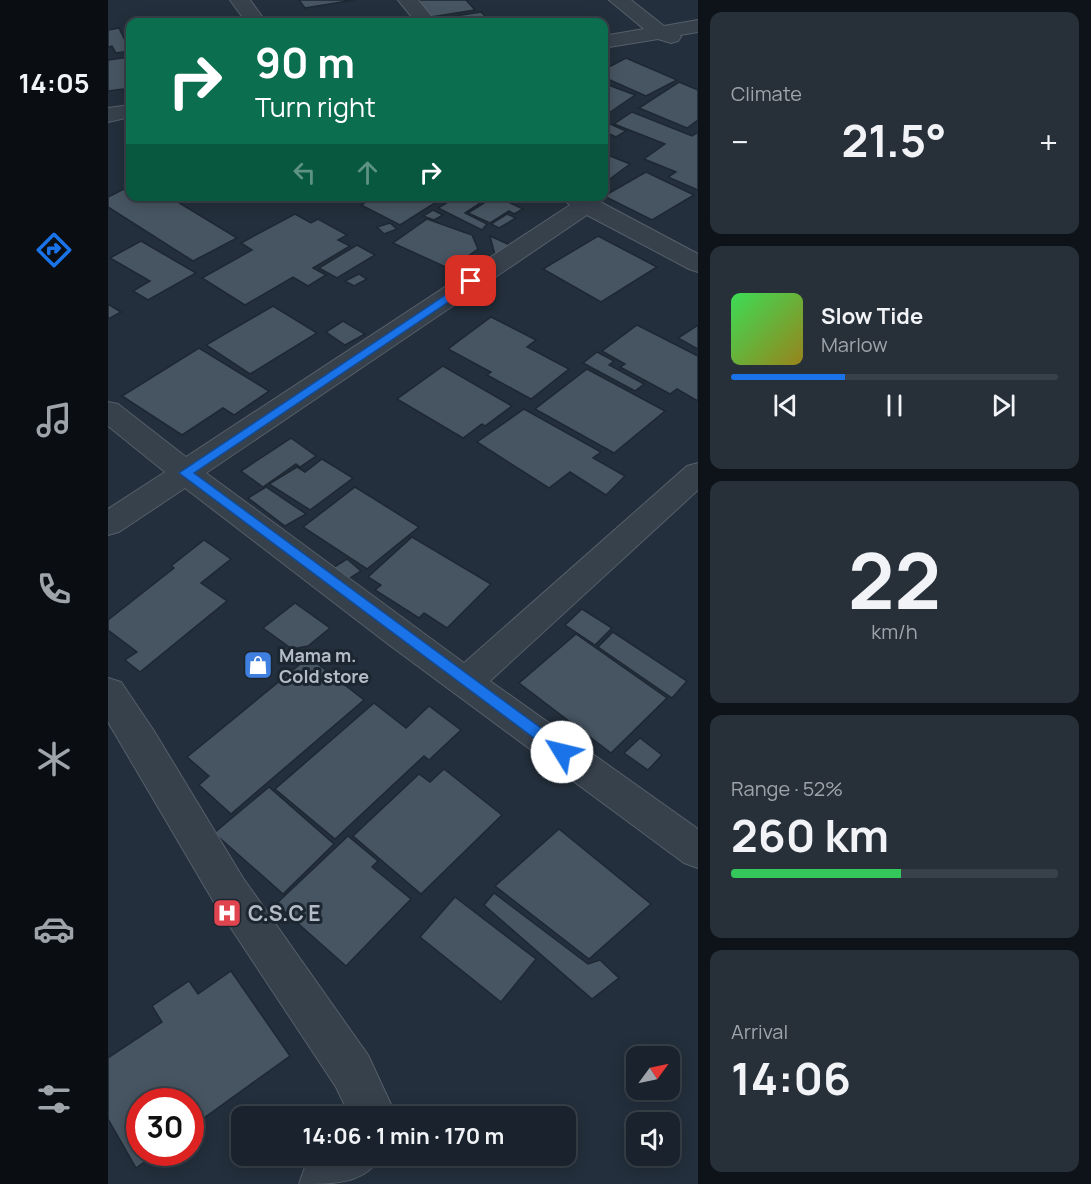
<!DOCTYPE html>
<meta charset="utf-8">
<style>
:root{--surface:#1a232d;--page:#272f39;--text:#f1f3f6;--muted:#9fa4aa;--line:#384049;--accent:#1a73e8}
body{margin:0;font-family:Manrope,sans-serif;background:var(--page);color:var(--text);height:100vh;display:flex;flex-direction:column;font-size:22px;white-space:nowrap}
*{box-sizing:border-box;margin:0}
p{font-size:20px;color:var(--muted)}
.icon{flex:none;width:33px;height:33px;fill:none;stroke:currentColor;stroke-width:2;stroke-linecap:round;stroke-linejoin:round}
.map{position:relative;flex:1;overflow:hidden}
.drawer{display:flex;flex-direction:column;gap:12px;padding:12px;background:#0e1319;width:393px}
.drawer>*{flex:none}
.top-card{position:absolute;left:18px;top:18px;width:482px;height:183px;border-radius:12px;box-shadow:0 3px 15px #0003,0 0 0 2px var(--line);background:#0b6e4f;color:#fff;overflow:hidden}
.needle{width:39px;rotate:57deg}
.fabs{position:absolute;left:518px;top:1046px;display:grid;gap:12px}
.fabs a{display:grid;place-items:center;width:54px;height:54px;border-radius:12px;background:var(--surface);box-shadow:0 3px 15px #0003,0 0 0 2px var(--line);font-size:30px}
.speed{position:absolute;left:18px;top:1088px;display:flex;gap:12px;font-size:30px;font-weight:700;text-align:center}
.speed>*{display:grid;place-content:center;width:78px;height:78px;border-radius:50%;background:var(--surface);box-shadow:0 3px 15px #0003,0 0 0 2px var(--line);line-height:1}
.speed .limit{border:9px solid #d22;background:#fff;color:#111}
.pin{position:absolute;display:grid;place-items:center;width:51px;height:51px;color:#fff;margin:-26px;border-radius:12px;box-shadow:0 3px 9px #0006}
.me{position:absolute;width:66px;margin:-33px;rotate:306deg;stroke-linejoin:round;filter:drop-shadow(0 0 4px #0008)}
.turn{display:flex;align-items:center;gap:21px;height:126px;padding:0 30px;font-size:27px}
.turn .icon{width:78px;height:78px;stroke-width:2.5}
.turn b{display:block;font-size:42px;line-height:51px}
.lanes{display:flex;align-items:center;height:57px;padding:0 30px;background:#0003;justify-content:center;gap:30px;direction:ltr}
.lanes .off{opacity:.35}
.big{font-size:45px;font-weight:700;line-height:1.1}
.drawer .card{flex:1;display:flex;flex-direction:column;justify-content:center;gap:9px;min-width:0;padding:0 21px;border-radius:12px;background:var(--page)}
.drawer .dial{align-items:center;gap:0}
.dial b{font-size:78px;line-height:1}
.song{display:flex;align-items:center;gap:18px}
.cover{width:72px;height:72px;border-radius:9px;background:linear-gradient(135deg,hsl(130 70% 55%),hsl(50 70% 35%))}
.played{height:6px;border-radius:3px;background:linear-gradient(90deg,var(--accent) 35%,var(--line) 35%)}
.keys{display:flex;justify-content:space-around;direction:ltr}
.heat{display:flex;justify-content:space-between;align-items:center;font-size:33px;direction:ltr}
.charge{height:9px;border-radius:4px;background:linear-gradient(90deg,#34c759 52%,var(--line) 0)}
.trip{position:absolute;left:123px;top:1106px;width:345px;height:60px;border-radius:12px;background:var(--surface);box-shadow:0 3px 15px #0003,0 0 0 2px var(--line);font-weight:700;line-height:60px;text-align:center}
main{display:flex;flex:1;min-height:0}
.tabs{display:flex;flex-direction:column;width:108px;justify-content:space-around;align-items:center;background:#0a0e12;color:var(--muted)}
.tabs .icon{width:42px;height:42px}
.tabs .on{color:var(--accent)}
.tabs b{font-size:27px;color:var(--text)}
.map>svg:first-child{display:block}
</style>
<main>
<nav class="tabs">
<b>14:05</b>
<svg class="icon on" aria-label="directions" viewBox="0 0 24 24"><path d="M12 3l9 9-9 9-9-9zM9 14v-3h6M13 9l2 2-2 2"/></svg>
<svg class="icon" aria-label="music" viewBox="0 0 24 24"><path d="M9 18V5l10-2v13"/><circle cx="6" cy="18" r="3"/><circle cx="16" cy="16" r="3"/></svg>
<svg class="icon" aria-label="phone" viewBox="0 0 24 24"><path d="M5 4h4l2 5-3 2q2 4 5 5l2-3 5 2v4C11 20 4 13 5 4z"/></svg>
<svg class="icon" aria-label="climate" viewBox="0 0 24 24"><path d="M12 3v18M4 7l16 10M4 17L20 7"/></svg>
<svg class="icon" aria-label="car" viewBox="0 0 24 24"><path d="M5 17H2v-5l4-1 3-4h7l3 4 3 1v5h-3M9 17h6M6 11h13"/><circle cx="7" cy="17" r="2"/><circle cx="17" cy="17" r="2"/></svg>
<svg class="icon" aria-label="filters" viewBox="0 0 24 24"><path d="M4 7h16M4 17h16"/><circle cx="9" cy="7" r="2"/><circle cx="15" cy="17" r="2"/></svg>
</nav>
<div class="map">
<svg width="590" height="1184" viewBox="0 0 590 1184">
<rect width="100%" height="100%" fill="#232f3c"/>
<g fill="#475562" stroke="#1e2833" stroke-width="1.5">
<polygon points="191,0 246,0 197,8"/>
<polygon points="309,0 358,0 367,10 323,17"/>
<polygon points="373,12 383,22 325,22 322,20"/>
<polygon points="11,28 22,51 8,53 4,46 0,47 0,30"/>
<polygon points="22,57 22,93 17,94 15,89 0,91 0,60"/>
<polygon points="518,58 569,80 538,96 495,77 495,70"/>
<polygon points="571,82 590,90 590,120 579,128 531,108"/>
<polygon points="495,83 527,95 498,115 495,114"/>
<polygon points="524,112 584,136 590,132 590,190 560,177 568,172 536,159 557,144 506,124"/>
<polygon points="502,124 518,131 508,137 495,131 495,128"/>
<polygon points="495,153 522,164 495,184"/>
<polygon points="538,172 586,195 544,220 496,196"/>
<polygon points="22,186 22,196 60,196 129,238 85,261 0,207 0,197"/>
<polygon points="268,196 338,196 292,225 253,205"/>
<polygon points="350,196 383,196 357,213 379,224 374,230 330,208"/>
<polygon points="387,196 415,209 406,214 401,211 382,223 360,213"/>
<polygon points="325,210 335,215 326,220 315,216"/>
<polygon points="187,214 203,223 210,219 239,235 230,240 242,246 205,268 218,275 200,286 185,277 137,305 94,278 144,250 133,243"/>
<polygon points="399,214 408,218 391,228 383,224"/>
<polygon points="319,219 364,235 370,249 342,269 285,243"/>
<polygon points="282,223 289,229 276,234 269,227"/>
<polygon points="382,236 402,245 387,255"/>
<polygon points="490,236 549,267 493,302 435,269"/>
<polygon points="33,241 88,273 40,300 25,291 42,281 2,258"/>
<polygon points="249,245 267,255 229,278 211,268"/>
<polygon points="251,274 259,279 246,286 237,281"/>
<polygon points="0,304 13,312 0,319"/>
<polygon points="165,306 209,333 142,374 98,345"/>
<polygon points="383,317 428,340 419,347 461,369 423,399 379,375 383,372 340,349"/>
<polygon points="235,321 257,334 237,345 218,332"/>
<polygon points="529,325 590,356 590,401 569,389 562,394 512,367 517,364 494,351"/>
<polygon points="590,325 590,349 570,338"/>
<polygon points="91,348 161,391 126,415 115,408 74,435 14,396"/>
<polygon points="489,352 506,361 501,365 536,384 527,391 475,363"/>
<polygon points="335,366 404,406 377,426 374,424 355,438 289,399"/>
<polygon points="479,369 557,411 506,453 427,409"/>
<polygon points="416,409 493,452 485,458 517,476 498,495 462,472 441,488 369,442"/>
<polygon points="183,438 208,456 192,467 188,464 155,487 133,471"/>
<polygon points="214,459 245,478 202,510 161,484 189,467 197,472"/>
<polygon points="158,487 198,514 177,526 140,498"/>
<polygon points="247,487 311,527 259,569 195,527"/>
<polygon points="304,537 383,584 339,628 316,613 311,618 267,590 273,585 260,577"/>
<polygon points="96,540 123,559 93,583 119,601 32,672 17,660 29,652 0,630 0,620 66,568 63,566"/>
<polygon points="239,559 253,571 230,586 215,574"/>
<polygon points="187,603 222,628 200,646 184,649 155,628"/>
<polygon points="474,609 504,628 487,645 457,625"/>
<polygon points="505,632 579,681 564,698 490,647"/>
<polygon points="468,634 559,698 503,753 411,683"/>
<polygon points="201,657 256,700 123,814 91,785 101,776 79,757"/>
<polygon points="266,703 298,728 321,706 353,730 321,760 316,756 227,839 167,789"/>
<polygon points="532,738 554,755 540,770 516,753"/>
<polygon points="336,769 394,815 313,894 245,836 311,774 322,782"/>
<polygon points="161,787 226,844 175,894 106,833"/>
<polygon points="451,829 543,904 481,959 387,886"/>
<polygon points="240,836 270,861 264,867 303,899 238,966 168,904"/>
<polygon points="386,893 480,964 492,960 511,978 484,999 376,905"/>
<polygon points="347,897 428,959 393,1002 312,937"/>
<polygon points="123,971 182,1056 82,1128 82,1101 32,1101 32,1152 50,1152 28,1168 0,1119 0,1058 54,1022 44,1006 81,981 90,994"/>
</g>
<g fill="none" stroke-linecap="round" stroke-linejoin="round">
<g stroke="#555f6a" stroke-width="2">
<g id="minor">
<polygon points="122,0 142,0 158,22 138,22"/>
<polygon points="290,0 310,0 328,22 308,22"/>
<polygon points="501,0 523,0 556,26 590,20 590,32 572,35 573,37 570,41 563,43 550,39 495,48 495,36 536,29"/>
<polygon points="22,105 22,117 0,122 0,108"/>
<polygon points="451,196 481,196 590,254 590,272 581,269 479,215 98,473 356,663 579,466 590,463 590,490 382,681 590,829 590,868 576,863 280,644 77,488 11,532 0,535 0,509 57,472 0,426 0,402 10,404 78,457 462,205"/>
<polygon points="0,678 13,682 46,731 135,878 260,1055 286,1111 285,1116 239,1116 240,1112 228,1087 107,904 0,722"/>
<path d="M213,1155H274C257,1184 228,1184 191,1184L197,1167Z"/>
</g>
</g>
<use href="#minor" fill="#37414c" fill-rule="evenodd"/>
</g>
<polygon fill="#1a73e8" stroke="#114b97" stroke-width="1.5" points="363,278 367,279 367,284 86,473 460,748 462,752 460,757 454,759 71,473"/>
<defs>
<g id="shop-square" transform="scale(1.5)"><rect x="-9" y="-9" width="18" height="18" rx="4" fill="#3f7fe0" stroke="#1c2631"/><path d="M-5-2.5h2.3a2.7 3.5 0 0 1 5.4 0H5L5.5 6h-11ZM-1.5-2.5h3a1.5 2.3 0 0 0-3 0Z" fill="#fff"/></g>
<g id="hospital-square" transform="scale(1.5)"><rect x="-9" y="-9" width="18" height="18" rx="4" fill="#e0444e" stroke="#1c2631"/><path d="M-5-5h3v3.5h4V-5h3V5h-3V1.5h-4V5h-3Z" fill="#fff"/></g>
</defs>
<g fill-rule="evenodd">
<use href="#shop-square" x="150" y="665"/>
<use href="#hospital-square" x="119" y="913"/>
</g>
<g text-anchor="middle" dominant-baseline="central" stroke-width="6" stroke-linejoin="round" paint-order="stroke">
<g font-size="18" font-weight="bold" fill="#b3bcc7" stroke="#1c2631" text-anchor="start">
<text x="171" y="655">Mama m.<tspan x="171" dy="21">Cold store</tspan></text>
</g>
<g font-size="21" font-weight="bold" fill="#b3bcc7" stroke="#1c2631" text-anchor="start">
<text x="140" y="913">C.S.C E</text>
</g>
</g>
</svg>
<div class="fabs">
<a><svg class="needle" viewBox="-14 -14 28 28"><path d="M0-13l5 13h-10z" fill="#e53935"/><path d="M0 13l5-13h-10z" fill="#9fa4aa"/></svg></a>
<a><svg class="icon" aria-label="sound" viewBox="0 0 24 24"><path d="M4 9h4l5-4v14l-5-4H4zM17 9q2 3 0 6"/></svg></a>
</div>
<div class="speed"><div class="limit">30</div></div>
<div class="pin" style="left:363px;top:281px;background:#d93025"><svg class="icon" aria-label="arrive" viewBox="0 0 24 24"><path d="M6 21V4h12l-3 4 3 4H6"/></svg></div>
<svg class="me" style="left:454px;top:752px" viewBox="-20 -20 40 40"><circle r="19" fill="#fff"/><path d="M0-13L10 11 0 6-10 11z" fill="#1a73e8"/></svg>
<div class="trip">14:06 · 1 min · 170 m</div>
<div class="top-card">
<div class="turn"><svg class="icon" aria-label="right" viewBox="0 0 24 24"><path d="M7 20v-9h11M14 6l5 5-5 5"/></svg><div><b>90 m</b>Turn right</div></div>
<div class="lanes"><svg class="icon off" aria-label="left" viewBox="0 0 24 24"><path d="M17 20v-9H6M10 6l-5 5 5 5"/></svg><svg class="icon off" aria-label="ahead" viewBox="0 0 24 24"><path d="M12 20V5M6 11l6-6 6 6"/></svg><svg class="icon" aria-label="right" viewBox="0 0 24 24"><path d="M7 20v-9h11M14 6l5 5-5 5"/></svg></div>
</div>
</div>
<section class="drawer">
<div class="card"><p>Climate</p>
<div class="heat"><a>−</a><b class="big">21.5°</b><a>+</a></div>
</div>
<div class="card">
<div class="song"><i class="cover"></i><div><b>Slow Tide</b><p>Marlow</p></div></div>
<div class="played"></div>
<div class="keys"><svg class="icon" aria-label="previous" viewBox="0 0 24 24"><path d="M18 5L8 12l10 7zM5 5v14"/></svg><svg class="icon" aria-label="pause" viewBox="0 0 24 24"><path d="M8 5v14M16 5v14"/></svg><svg class="icon" aria-label="next" viewBox="0 0 24 24"><path d="M6 5l10 7-10 7zM19 5v14"/></svg></div>
</div>
<div class="card dial"><b>22</b><p>km/h</p></div>
<div class="card"><p>Range · 52%</p><b class="big">260 km</b><div class="charge"></div></div>
<div class="card"><p>Arrival</p><b class="big">14:06</b></div>
</section>
</main>
